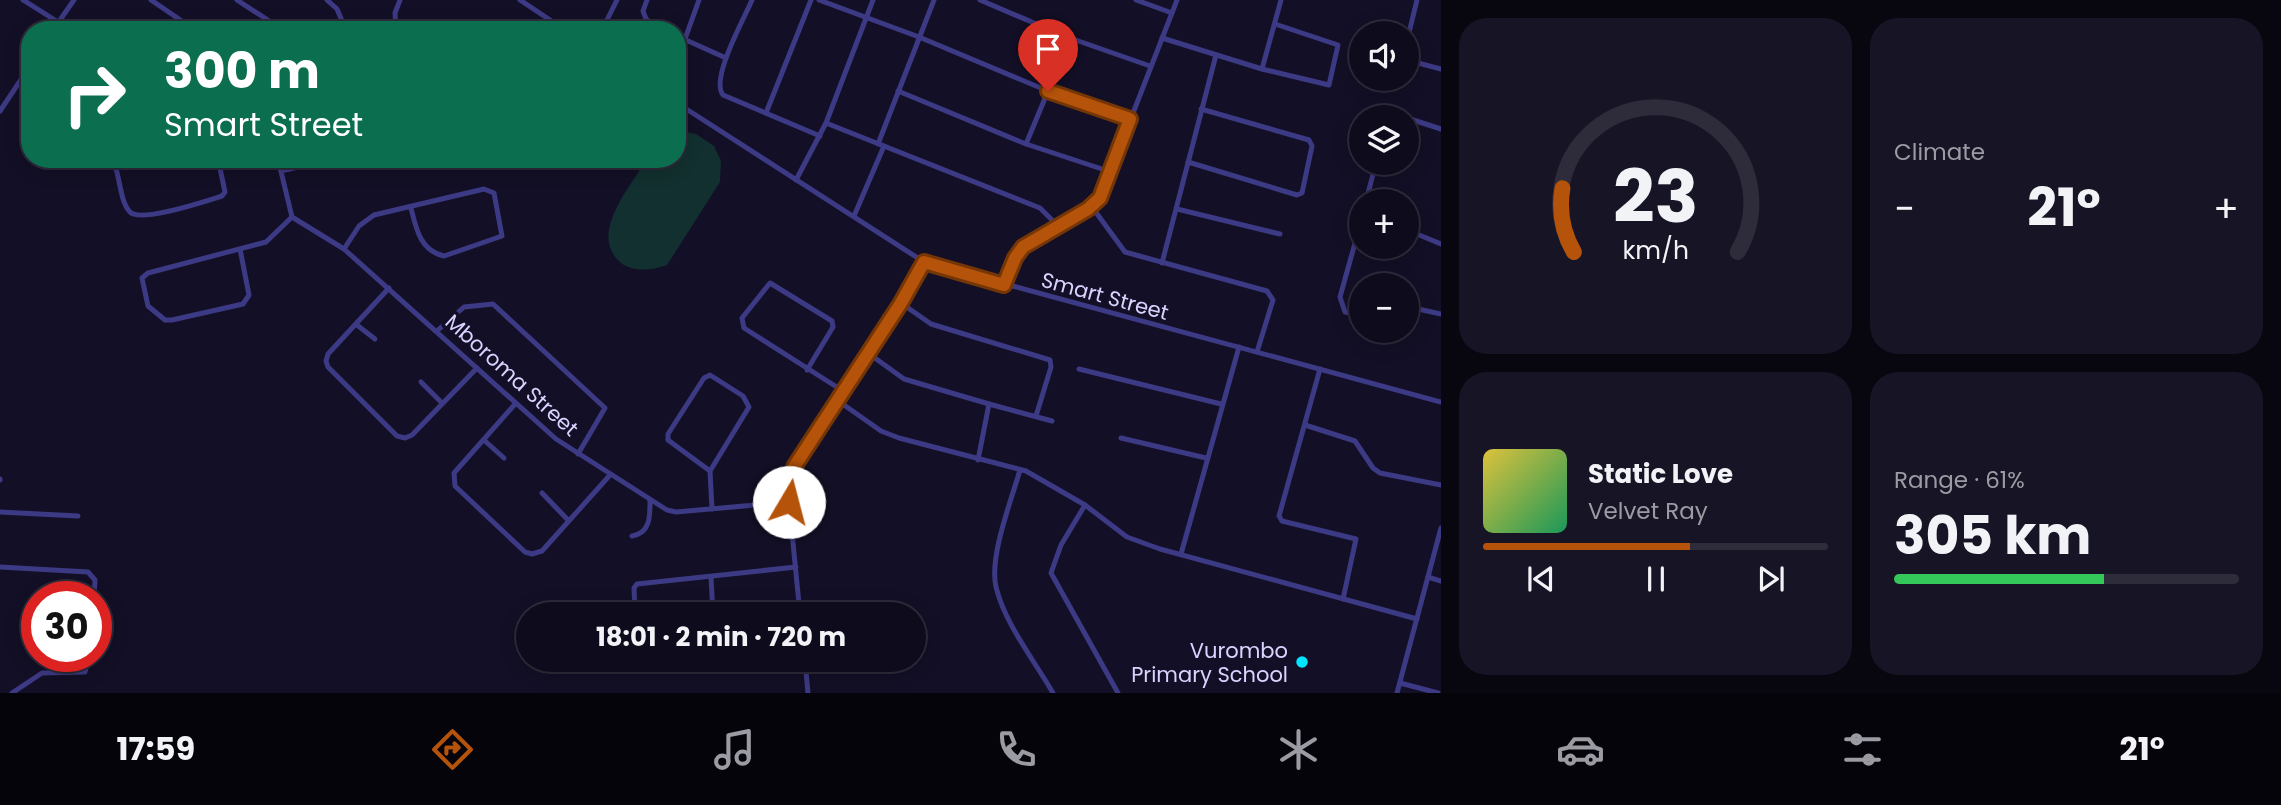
<!DOCTYPE html>
<meta charset="utf-8">
<style>
:root{--surface:#0e0b1c;--page:#171425;--text:#f1f3f6;--muted:#9b9ba3;--line:#2e2b3b;--accent:#b45309}
body{margin:0;font-family:Poppins,sans-serif;background:var(--page);color:var(--text);height:100vh;display:flex;flex-direction:column;font-size:26px;white-space:nowrap}
*{box-sizing:border-box;margin:0}
p{font-size:23px;color:var(--muted)}
.icon{flex:none;width:38px;height:38px;fill:none;stroke:currentColor;stroke-width:2;stroke-linecap:round;stroke-linejoin:round}
.map{position:relative;flex:1;overflow:hidden}
.sheet{display:flex;flex-direction:column;gap:18px;padding:18px;background:#08060f;width:840px}
.sheet>*{flex:none}
.banner{position:absolute;left:21px;top:21px;width:665px;height:147px;border-radius:28px;box-shadow:0 4px 18px #0003,0 0 0 2px var(--line);background:#0b6e4f;color:#fff;overflow:hidden}
.tools{position:absolute;left:1349px;top:21px;display:grid;gap:14px}
.tools a{display:grid;place-items:center;width:70px;height:70px;border-radius:50%;background:var(--surface);box-shadow:0 4px 18px #0003,0 0 0 2px var(--line);font-size:35px}
.speed{position:absolute;left:21px;top:581px;display:flex;gap:14px;font-size:35px;font-weight:700;text-align:center}
.speed>*{display:grid;place-content:center;width:91px;height:91px;border-radius:50%;background:var(--surface);box-shadow:0 4px 18px #0003,0 0 0 2px var(--line);line-height:1}
.speed .limit{border:10px solid #d22;background:#fff;color:#111}
.pin{position:absolute;display:grid;place-items:center;width:60px;height:60px;color:#fff;margin:-72px -30px;border-radius:50% 50% 50% 0;rotate:-45deg;box-shadow:0 0 7px #0007}
.pin .icon{rotate:45deg}
.me{position:absolute;width:77px;margin:-38px;rotate:8deg;stroke-linejoin:round;filter:drop-shadow(0 0 5px #0008)}
.turn{display:flex;align-items:center;gap:24px;height:147px;padding:0 28px;font-size:32px}
.turn .icon{width:91px;height:91px;stroke-width:2.5}
.turn b{display:block;font-size:49px;line-height:60px}
.big{font-size:52px;font-weight:700;line-height:1.1}
.sheet .widget{flex:1;display:flex;flex-direction:column;justify-content:center;gap:10px;min-width:0;padding:0 24px;border-radius:28px;background:var(--page)}
.sheet .dial{align-items:center;gap:0}
.dial svg{height:182px;overflow:visible;fill:none;stroke:var(--line);stroke-width:7;stroke-linecap:round;text-anchor:middle}
.dial text{fill:var(--text);stroke:none}
.song{display:flex;align-items:center;gap:21px}
.cover{width:84px;height:84px;border-radius:10px;background:linear-gradient(135deg,hsl(50 70% 55%),hsl(150 70% 35%))}
.played{height:7px;border-radius:4px;background:linear-gradient(90deg,var(--accent) 60%,var(--line) 60%)}
.keys{display:flex;justify-content:space-around;direction:ltr}
.heat{display:flex;justify-content:space-between;align-items:center;font-size:38px;direction:ltr}
.charge{height:10px;border-radius:5px;background:linear-gradient(90deg,#34c759 61%,var(--line) 0)}
.sheet .tiles{flex:1;display:grid;gap:18px;grid-template-columns:repeat(2,1fr)}
.trip{position:absolute;left:516px;top:602px;width:410px;height:70px;border-radius:35px;background:var(--surface);box-shadow:0 4px 18px #0003,0 0 0 2px var(--line);font-weight:700;line-height:70px;text-align:center}
.tab-bar{display:flex;height:112px;justify-content:space-around;align-items:center;background:#06040b;color:var(--muted)}
.tab-bar .icon{width:49px;height:49px}
.tab-bar .active{color:var(--accent)}
.tab-bar b{font-size:32px;color:var(--text)}
main{display:flex;flex:1;min-height:0}
.map>svg:first-child{display:block}
</style>
<main>
<div class="map">
<svg width="1441" height="693" viewBox="0 0 1441 693">
<rect width="100%" height="100%" fill="#130f26"/>
<path fill="#12302f" d="M677,130L696,134L714,146L721,161L720,182L667,265C653,270 632,273 620,262C588,234 631,186 647,159H677Z"/>
<g fill="none" stroke-linecap="round" stroke-linejoin="round">
<g stroke="#3d3a85" stroke-width="5">
<polyline points="23,0 58,22"/>
<polyline points="151,0 195,30"/>
<polyline points="237,0 283,30"/>
<polyline points="327,0 337,9 346,30"/>
<polyline points="520,0 565,30"/>
<polyline points="647,0 643,11 646,19 662,30"/>
<path d="M752,0C744,19 710,79 723,95L820,136"/>
<polyline points="819,0 919,37 1048,91"/>
<polyline points="980,0 1067,37 1150,66"/>
<polyline points="1136,0 1172,13"/>
<polyline points="53,30 74,0"/>
<polyline points="396,30 395,13 400,0"/>
<polyline points="602,30 617,0"/>
<polyline points="677,36 726,58"/>
<polyline points="1162,38 1262,69 1329,85 1338,45 1275,24"/>
<polyline points="685,39 699,0"/>
<polyline points="1407,41 1417,0"/>
<polyline points="1407,60 1441,69"/>
<polyline points="1262,69 1281,0"/>
<polyline points="898,91 1026,144"/>
<polyline points="677,103 924,262 1441,402"/>
<polyline points="0,111 30,66"/>
<polyline points="766,113 811,0"/>
<polyline points="1389,117 1403,117"/>
<polyline points="1407,118 1441,129"/>
<polyline points="826,123 1040,208 1058,226"/>
<polyline points="878,144 934,0"/>
<path d="M139,159L121,163L116,169C120,181 121,203 130,212C140,223 206,201 222,196L225,192L218,159"/>
<polyline points="278,159 292,217 344,249 556,439 667,510 676,512 789,502"/>
<polyline points="1188,162 1297,195 1302,193 1312,146 1309,140 1201,109"/>
<polyline points="281,171 332,159"/>
<polyline points="1111,172 1026,144 1048,91 1130,119"/>
<polyline points="796,180 826,123 873,0"/>
<polyline points="1366,201 1376,163"/>
<polyline points="1092,207 1125,252 1267,291 1273,300 1257,352"/>
<polyline points="1177,209 1280,234"/>
<polyline points="854,216 884,146"/>
<polyline points="1362,218 1340,297 1345,312 1362,316"/>
<polyline points="1407,230 1441,244"/>
<polyline points="240,249 249,295 243,304 172,320 165,320 148,306 142,278 148,273 266,242 292,217"/>
<path d="M344,249L359,226L374,215L484,189L494,193L502,236L444,256C420,251 416,228 411,208"/>
<polyline points="1162,263 1216,55"/>
<path d="M1004,285C1008,273 1012,259 1020,250C1042,226 1078,221 1100,198L1177,0"/>
<polyline points="389,288 328,354 326,361 328,367 397,436 405,438 412,435 477,368"/>
<polyline points="901,303 931,324 1050,360 1051,367 1036,416"/>
<polyline points="1407,312 1418,309 1441,314"/>
<polyline points="357,325 375,339"/>
<polyline points="438,330 464,307 493,304 605,408 578,454"/>
<polyline points="868,353 904,379 989,404 978,460"/>
<polyline points="1079,369 1221,404"/>
<polyline points="1320,369 1279,516 1282,521 1356,539 1343,599"/>
<polyline points="807,370 833,327 832,321 770,283 742,318 744,328 843,391"/>
<polyline points="421,382 442,403"/>
<polyline points="837,400 881,431 899,438 1026,471 1085,505 1127,537 1160,549 1417,619"/>
<polyline points="516,403 454,473 455,486 525,552 532,554 542,551 610,475"/>
<polyline points="989,404 1052,421"/>
<polyline points="1305,425 1355,441 1373,468 1380,473 1441,485"/>
<polyline points="1121,438 1206,458"/>
<polyline points="485,441 504,458"/>
<path d="M1020,470C1011,501 989,557 996,587C1005,624 1034,660 1053,693"/>
<polyline points="710,471 668,440 668,434 704,378 710,375 743,396 749,407 710,471 712,509"/>
<polyline points="0,479 0,480"/>
<polyline points="542,493 568,520"/>
<polyline points="1085,505 1061,545 1051,573 1118,693"/>
<polyline points="0,512 78,516"/>
<path d="M632,536C651,533 650,515 650,500"/>
<polyline points="1181,554 1239,347"/>
<polyline points="0,567 88,572 95,580 94,597"/>
<polyline points="711,577 713,614"/>
<polyline points="1428,577 1441,581"/>
<polyline points="635,614 634,588 637,584 796,567"/>
<polyline points="800,614 789,502 794,467 901,303 924,262"/>
<polyline points="27,619 37,620"/>
<polyline points="805,660 808,693"/>
<polyline points="1400,683 1438,693"/>
<polyline points="12,693 42,673 85,672 89,656"/>
<polyline points="1397,693 1441,528"/>
</g>
</g>
<g fill="none" stroke-linecap="round" stroke-linejoin="round">
<g stroke="#753606" stroke-width="18">
<polyline id="route" points="789,502 794,467 901,303 924,262 1004,285 1015,258 1023,247 1088,209 1100,198 1130,119 1048,91"/>
</g>
<use href="#route" stroke="#b45309" stroke-width="12"/>
</g>
<circle fill="#00e5ff" stroke="#130f26" stroke-width="2.5" cx="1302" cy="662" r="7"/>
<g text-anchor="middle" dominant-baseline="central" stroke-width="7" stroke-linejoin="round" paint-order="stroke">
<g font-size="21" fill="#d9d4ff" stroke="#130f26">
<text transform="translate(1105 296) rotate(15)">Smart Street</text>
<text transform="translate(512 375) rotate(42)">Mboroma Street</text>
</g>
<g font-size="21" fill="#d9d4ff" stroke="#130f26" text-anchor="end">
<text x="1288" y="650">Vurombo<tspan x="1288" dy="24">Primary School</tspan></text>
</g>
</g>
</svg>
<div class="tools">
<a><svg class="icon" aria-label="sound" viewBox="0 0 24 24"><path d="M4 9h4l5-4v14l-5-4H4zM17 9q2 3 0 6"/></svg></a>
<a><svg class="icon" aria-label="layers" viewBox="0 0 24 24"><path d="M12 4l9 5-9 5-9-5zM3 14l9 5 9-5"/></svg></a>
<a>+</a>
<a>−</a>
</div>
<div class="speed"><div class="limit">30</div></div>
<div class="pin" style="left:1048px;top:91px;background:#d93025"><svg class="icon" aria-label="arrive" viewBox="0 0 24 24"><path d="M6 21V4h12l-3 4 3 4H6"/></svg></div>
<svg class="me" style="left:789px;top:502px" viewBox="-20 -20 40 40"><circle r="19" fill="#fff"/><path d="M0-13L10 11 0 6-10 11z" fill="#b45309"/></svg>
<div class="trip">18:01 · 2 min · 720 m</div>
<div class="banner">
<div class="turn"><svg class="icon" aria-label="right" viewBox="0 0 24 24"><path d="M7 20v-9h11M14 6l5 5-5 5"/></svg><div><b>300 m</b>Smart Street</div></div>
</div>
</div>
<section class="sheet">
<div class="tiles">
<div class="widget dial"><svg viewBox="0 0 100 80">
<path d="M14 69A42 42 0 1 1 86 69"/>
<path d="M14 69A42 42 0 0 1 9 41" stroke="#b45309"/>
<text x="50" y="56" font-size="32" font-weight="700">23</text>
<text x="50" y="72" font-size="11">km/h</text>
</svg></div>
<div class="widget"><p>Climate</p>
<div class="heat"><a>−</a><b class="big">21°</b><a>+</a></div>
</div>
<div class="widget">
<div class="song"><i class="cover"></i><div><b>Static Love</b><p>Velvet Ray</p></div></div>
<div class="played"></div>
<div class="keys"><svg class="icon" aria-label="previous" viewBox="0 0 24 24"><path d="M18 5L8 12l10 7zM5 5v14"/></svg><svg class="icon" aria-label="pause" viewBox="0 0 24 24"><path d="M8 5v14M16 5v14"/></svg><svg class="icon" aria-label="next" viewBox="0 0 24 24"><path d="M6 5l10 7-10 7zM19 5v14"/></svg></div>
</div>
<div class="widget"><p>Range · 61%</p><b class="big">305 km</b><div class="charge"></div></div>
</div>
</section>
</main>
<nav class="tab-bar">
<b>17:59</b>
<svg class="icon active" aria-label="directions" viewBox="0 0 24 24"><path d="M12 3l9 9-9 9-9-9zM9 14v-3h6M13 9l2 2-2 2"/></svg>
<svg class="icon" aria-label="music" viewBox="0 0 24 24"><path d="M9 18V5l10-2v13"/><circle cx="6" cy="18" r="3"/><circle cx="16" cy="16" r="3"/></svg>
<svg class="icon" aria-label="phone" viewBox="0 0 24 24"><path d="M5 4h4l2 5-3 2q2 4 5 5l2-3 5 2v4C11 20 4 13 5 4z"/></svg>
<svg class="icon" aria-label="climate" viewBox="0 0 24 24"><path d="M12 3v18M4 7l16 10M4 17L20 7"/></svg>
<svg class="icon" aria-label="car" viewBox="0 0 24 24"><path d="M5 17H2v-5l4-1 3-4h7l3 4 3 1v5h-3M9 17h6M6 11h13"/><circle cx="7" cy="17" r="2"/><circle cx="17" cy="17" r="2"/></svg>
<svg class="icon" aria-label="filters" viewBox="0 0 24 24"><path d="M4 7h16M4 17h16"/><circle cx="9" cy="7" r="2"/><circle cx="15" cy="17" r="2"/></svg>
<b>21°</b>
</nav>
